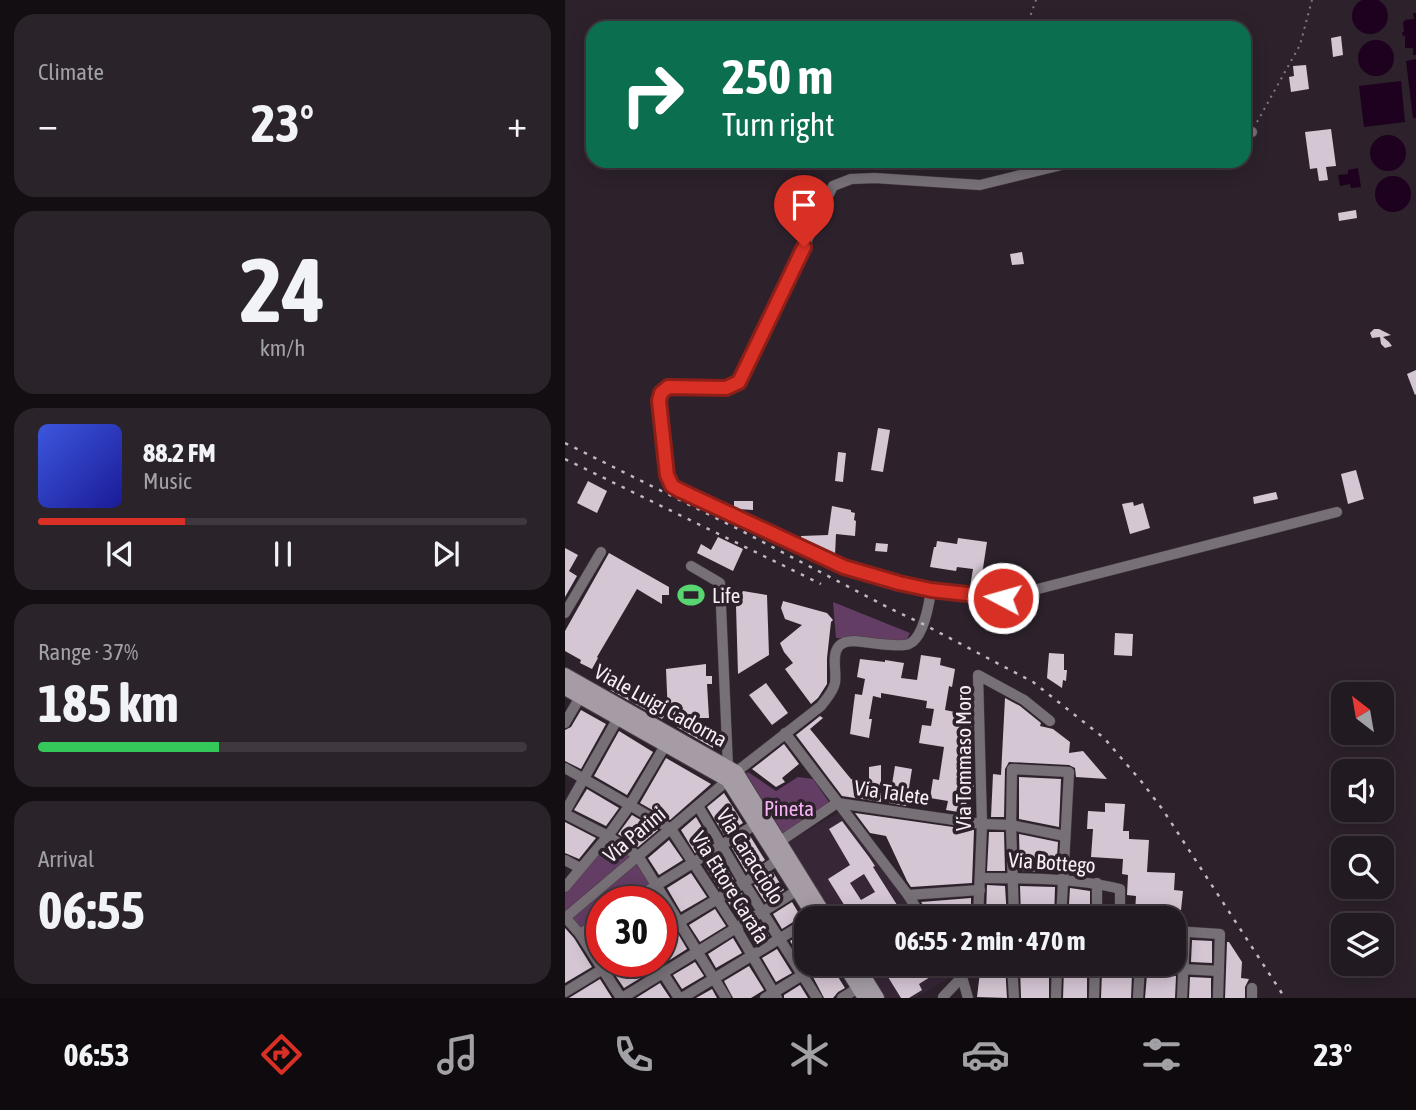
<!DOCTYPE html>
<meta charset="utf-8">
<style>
:root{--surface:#221a21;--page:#2a232a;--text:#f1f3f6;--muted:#a2a1a5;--line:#3f383f;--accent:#d93025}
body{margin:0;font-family:"Asap Condensed",sans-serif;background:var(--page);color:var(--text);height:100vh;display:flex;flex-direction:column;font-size:26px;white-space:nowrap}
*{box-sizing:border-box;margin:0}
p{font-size:23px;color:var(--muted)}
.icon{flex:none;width:38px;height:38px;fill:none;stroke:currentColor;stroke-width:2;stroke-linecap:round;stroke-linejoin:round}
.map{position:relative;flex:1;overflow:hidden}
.panel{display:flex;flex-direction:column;gap:14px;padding:14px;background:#130e12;width:565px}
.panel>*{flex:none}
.top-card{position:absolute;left:21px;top:21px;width:665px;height:147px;border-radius:21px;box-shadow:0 4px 18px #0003,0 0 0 2px var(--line);background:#0b6e4f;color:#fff;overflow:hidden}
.needle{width:46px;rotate:329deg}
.buttons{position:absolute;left:766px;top:682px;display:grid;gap:14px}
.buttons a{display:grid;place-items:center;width:63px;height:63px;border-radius:14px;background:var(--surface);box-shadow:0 4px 18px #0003,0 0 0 2px var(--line);font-size:35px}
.speed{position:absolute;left:21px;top:886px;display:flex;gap:14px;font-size:35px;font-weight:700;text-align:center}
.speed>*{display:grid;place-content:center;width:91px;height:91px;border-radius:50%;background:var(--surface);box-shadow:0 4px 18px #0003,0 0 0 2px var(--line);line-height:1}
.speed .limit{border:10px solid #d22;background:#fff;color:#111}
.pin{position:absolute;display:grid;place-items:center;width:60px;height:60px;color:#fff;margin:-72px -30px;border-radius:50% 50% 50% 0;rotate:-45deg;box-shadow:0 0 7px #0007}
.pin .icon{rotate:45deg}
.me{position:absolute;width:77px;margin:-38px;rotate:276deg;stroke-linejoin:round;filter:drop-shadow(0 0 5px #0008)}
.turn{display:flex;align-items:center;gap:24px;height:147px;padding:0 21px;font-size:32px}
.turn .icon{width:91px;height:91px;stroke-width:2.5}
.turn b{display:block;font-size:49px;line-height:60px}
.big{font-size:52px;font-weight:700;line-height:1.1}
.panel .card{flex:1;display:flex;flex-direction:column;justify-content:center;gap:10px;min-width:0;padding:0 24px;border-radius:21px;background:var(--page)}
.panel .dial{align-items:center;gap:0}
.dial b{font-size:91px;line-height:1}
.song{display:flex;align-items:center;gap:21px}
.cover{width:84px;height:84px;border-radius:10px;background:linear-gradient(135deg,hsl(230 70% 55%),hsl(240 70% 35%))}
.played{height:7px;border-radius:4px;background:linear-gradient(90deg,var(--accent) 30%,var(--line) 30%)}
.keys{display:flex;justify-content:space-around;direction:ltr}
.heat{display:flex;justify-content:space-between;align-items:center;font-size:38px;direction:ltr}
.charge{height:10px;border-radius:5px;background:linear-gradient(90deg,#34c759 37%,var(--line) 0)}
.trip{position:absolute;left:229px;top:906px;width:392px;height:70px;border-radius:21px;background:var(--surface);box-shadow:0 4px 18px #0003,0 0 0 2px var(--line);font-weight:700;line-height:70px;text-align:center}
.dock{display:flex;height:112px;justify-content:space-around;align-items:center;background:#0e0a0d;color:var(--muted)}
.dock .icon{width:49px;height:49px}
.dock .current{color:var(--accent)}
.dock b{font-size:32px;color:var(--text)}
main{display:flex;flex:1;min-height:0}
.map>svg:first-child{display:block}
</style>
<main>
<section class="panel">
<div class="card"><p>Climate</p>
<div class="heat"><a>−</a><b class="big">23°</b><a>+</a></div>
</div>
<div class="card dial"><b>24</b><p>km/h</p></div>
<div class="card">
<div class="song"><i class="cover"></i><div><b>88.2 FM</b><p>Music</p></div></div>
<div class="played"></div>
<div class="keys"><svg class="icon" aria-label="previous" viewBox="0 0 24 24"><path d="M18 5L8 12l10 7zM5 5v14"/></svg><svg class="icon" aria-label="pause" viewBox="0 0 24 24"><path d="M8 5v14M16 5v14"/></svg><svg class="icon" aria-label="next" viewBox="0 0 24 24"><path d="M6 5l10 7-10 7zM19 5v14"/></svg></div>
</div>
<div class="card"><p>Range · 37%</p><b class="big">185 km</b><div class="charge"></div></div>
<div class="card"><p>Arrival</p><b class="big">06:55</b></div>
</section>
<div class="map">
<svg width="851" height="998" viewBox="0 0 851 998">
<rect width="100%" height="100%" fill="#2d222c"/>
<g fill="#362636">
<polygon points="274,812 339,894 353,919 268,919 221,843"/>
<polygon points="296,964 380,964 387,976 350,998 317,998"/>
</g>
<g fill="#633d63">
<polygon points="268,602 345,633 341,641 271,638"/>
<polygon points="183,772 211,791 233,777 248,779 266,805 216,838 176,777"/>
<polygon points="43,840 67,856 0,913 0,891"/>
<polygon points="73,860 87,884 60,901 37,901 37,916 15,931 5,917"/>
</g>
<g fill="#1d011e">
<circle cx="805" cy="16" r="18"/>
<polygon points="848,13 851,13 851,55 848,55 848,48 840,48 840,36 838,36 837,32 839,32 838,23 840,20 849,19"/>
<circle cx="811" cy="58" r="18"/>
<polygon points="851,59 851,118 848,118 841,61"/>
<polygon points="836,81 840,122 799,127 794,86"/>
<circle cx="823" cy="153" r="18"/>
<polygon points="793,168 796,187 786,188 785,184 775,186 773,175 783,174 783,170"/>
<circle cx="828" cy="194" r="18"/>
</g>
<g fill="#d4c6d3" fill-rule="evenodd">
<polygon points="776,36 778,55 768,57 766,38"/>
<polygon points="741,65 744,89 726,92 724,77 729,76 728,66"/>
<polygon points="766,129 771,166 761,167 763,180 754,181 752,168 745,169 740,132"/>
<polygon points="791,210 792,218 774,221 773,213"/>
<polygon points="457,252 459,264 447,265 445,254"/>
<polygon points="809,329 814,329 826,335 818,337 824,342 827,346 820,348 816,344 815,337 807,338 805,333"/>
<polygon points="851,370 851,394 850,395 842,374"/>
<polygon points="313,428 325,430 318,472 306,470"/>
<polygon points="273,452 281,453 278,482 270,481"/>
<polygon points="791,470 799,499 783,504 776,474"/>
<polygon points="23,481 42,491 32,513 12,503"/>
<polygon points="711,492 713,499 689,504 688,497"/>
<polygon points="169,501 188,501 188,510 173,509 169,507"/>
<polygon points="568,502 569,506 578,503 585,528 565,534 557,504"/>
<polygon points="267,506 286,510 286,512 290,513 289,520 291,521 290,536 271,534 270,555 236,539 236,536 263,535"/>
<polygon points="153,537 178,549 168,571 132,553 136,544 146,550"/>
<polygon points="393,538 422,542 415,588 405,587 408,569 392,567 391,571 365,567 369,547 371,547 372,541 392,544"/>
<polygon points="311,543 323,544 322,552 310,551"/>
<polygon points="0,548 13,555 4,571 12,576 0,597"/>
<polygon points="44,553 104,587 104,595 97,595 97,604 72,589 32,657 33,658 27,669 15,663 16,660 0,651 0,631"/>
<polygon points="178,591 202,595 204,655 173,674 171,606"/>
<polygon points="218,601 262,613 268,620 266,622 262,658 262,684 253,698 246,704 220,669 228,663 219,652 215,643 237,625 220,619 216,608"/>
<polygon points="550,633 568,634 567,656 549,655"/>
<polygon points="484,653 499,654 499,670 502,670 501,681 498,680 497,688 482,678"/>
<polygon points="356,655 376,658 375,665 390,669 387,687 384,686 380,710 390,712 389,715 407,718 407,738 403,738 398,766 408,767 409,787 404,786 400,813 381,810 383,801 365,798 368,779 374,780 379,747 354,743 357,725 366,726 369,709 361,708 362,701 316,693 316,698 308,696 304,719 307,719 304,738 285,734 290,694 297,695 300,679 292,677 295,659 320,662 320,660 339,663 336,678 352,680"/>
<polygon points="141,664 141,676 147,676 147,684 142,684 144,718 126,718 148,730 148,748 112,727 119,716 103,715 101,669"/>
<polygon points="201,683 223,713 207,725 184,695"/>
<polygon points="75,685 69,696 100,715 97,719 45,690"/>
<polygon points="440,698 455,706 476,723 475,726 488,729 505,742 504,753 518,751 542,779 511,777 510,768 504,765 444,762 440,769 439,817 426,817 428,774 436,775"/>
<polygon points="16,710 41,724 16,769 0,761 0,730 6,727"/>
<polygon points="255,716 258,718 245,729 286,779 304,782 304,767 316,765 316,802 277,796 231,735"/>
<polygon points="54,731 88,752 62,795 29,776"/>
<polygon points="219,744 234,764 217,778 220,782 211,787 187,769"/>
<polygon points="101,758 146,784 105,820 75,803"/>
<polygon points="330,766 347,769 341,806 324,803"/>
<polygon points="454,777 496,779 494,827 454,819"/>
<polygon points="22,789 54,808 41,826 9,810"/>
<polygon points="159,793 178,823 159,835 142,807"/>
<polygon points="540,803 560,804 558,831 564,831 564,839 584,840 582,872 610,873 609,890 618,891 616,910 590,908 590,914 570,913 571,896 562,895 563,875 557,874 558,859 526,857 528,829 522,829 523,811 540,812"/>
<polygon points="290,813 409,830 407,883 346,887 342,881 321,836 305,833"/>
<polygon points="67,815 93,830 73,847 53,834"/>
<polygon points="131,817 146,843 130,853 116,830"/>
<path d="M277,821L304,857L310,866L308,867L341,919H288L263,879L285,865L264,829ZM299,874L310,892L296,900L285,883Z"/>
<polygon points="0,822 31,838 14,859 0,853"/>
<polygon points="424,832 439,832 440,871 422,871"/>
<polygon points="454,834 493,842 491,872 455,871"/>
<polygon points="185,836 200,860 181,872 167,848"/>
<polygon points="104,840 118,860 94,875 83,858"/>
<polygon points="154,856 169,880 154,889 139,865"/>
<polygon points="208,872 219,890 200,902 189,885"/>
<polygon points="126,873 142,897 116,912 102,888"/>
<polygon points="422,885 440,886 442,918 421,916"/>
<polygon points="455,886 490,887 489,919 456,917"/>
<polygon points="505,888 525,891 525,919 503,919"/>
<polygon points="177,893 187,909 173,918 163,902"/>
<polygon points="406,898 406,919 368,919 356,902"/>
<polygon points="227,902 236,917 217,929 208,914"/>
<polygon points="150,909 161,926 135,942 124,925"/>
<polygon points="195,922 204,936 190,945 181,931"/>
<polygon points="0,928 9,938 27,967 0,983"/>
<polygon points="37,929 37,954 25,936"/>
<polygon points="242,931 242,964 240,965 225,941"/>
<polygon points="112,932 122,949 100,963 96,957 96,940"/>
<polygon points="168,938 177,953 151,968 143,954"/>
<polygon points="627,940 647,941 647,963 626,962"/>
<polygon points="662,942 664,942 677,962 676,978 684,979 680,987 680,998 660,998"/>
<polygon points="212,949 227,973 211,982 197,958"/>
<polygon points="58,961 83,961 87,971 59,988 48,972 55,967"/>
<polygon points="130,962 139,976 117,989 108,975"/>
<polygon points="262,964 265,964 280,988 273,992 268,998 259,998 248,977 259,970"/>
<polygon points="315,964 381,964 381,967 354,984 357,990 344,998 336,998"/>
<polygon points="416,964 440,965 442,998 412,997"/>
<polygon points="184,966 199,990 186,998 168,998 159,981"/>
<polygon points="455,966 484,968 484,998 456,998"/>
<polygon points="499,969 517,969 522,971 522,998 498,998"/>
<polygon points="537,972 567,974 566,998 536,998"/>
<polygon points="582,975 611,976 610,998 580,998"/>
<polygon points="625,977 646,978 646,998 624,998"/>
<polygon points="35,979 47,998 4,998"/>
<polygon points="95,983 105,998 71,998"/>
<polygon points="235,985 243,998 219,998 219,995"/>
<polygon points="147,989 152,998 131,998"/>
</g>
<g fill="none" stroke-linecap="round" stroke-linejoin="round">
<g stroke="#493f48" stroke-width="11">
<g id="street">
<polyline points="679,133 687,132"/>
<polyline points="126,566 155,583 163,767"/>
<polyline points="366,590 438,598 772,512"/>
<polyline points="0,613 36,552"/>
<polyline points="0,723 15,697"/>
<polyline points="220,733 343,895 358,919"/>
<polyline points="0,768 106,829 171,928 212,998"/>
<polyline points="133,806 179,883 252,998"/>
<polyline points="0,812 53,718"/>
<polyline points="0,814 43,836 73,856 161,998"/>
<polyline points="214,842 272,803 417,824 446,825 500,836"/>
<polyline points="0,860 15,868"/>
<path d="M415,878C459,878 513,878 555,889V919"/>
<polyline points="532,883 532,919"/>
<polyline points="0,887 43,836 65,805 101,744"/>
<polyline points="343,895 415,890"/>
<polyline points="66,901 191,824"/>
<polyline points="0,917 15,934 56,998"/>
<path d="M0,918L163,780L171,772L256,706C262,698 268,692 270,683C272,672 266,655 274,646C278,642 284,641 289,641C302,642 334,648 344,644C358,638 364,605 366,590L334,583L279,567L209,535L107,486L101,476L94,401L96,393L103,387L161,388L174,382L268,186L286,179L310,178L415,185L513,161"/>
<polyline points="413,919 417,824 413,675 459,700 485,721"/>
<polyline points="449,919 446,825 447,769 504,772 496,919"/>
<polyline points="609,931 655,934 653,998"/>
<polyline points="96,933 179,883 214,859"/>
<polyline points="15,934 37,920"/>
<polyline points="90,961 114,998"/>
<polyline points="388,964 397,977 403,998"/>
<polyline points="447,964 449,998"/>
<polyline points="522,964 654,971"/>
<polyline points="0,992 51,961"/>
<polyline points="57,998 233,890"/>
<polyline points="117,998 242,922"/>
<polyline points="200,998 255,964"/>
<polyline points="277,998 293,988"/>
<polyline points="379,998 378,997 397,977 405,964"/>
<polyline points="491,998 492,964"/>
<polyline points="529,998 530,964"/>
<polyline points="573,998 575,964"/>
<polyline points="617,998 620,932"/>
<polyline points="687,998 687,988"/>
</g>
</g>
<g stroke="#493f48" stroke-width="16">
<g id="secondary">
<polyline points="0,675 171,772 262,919"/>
<polyline points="0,688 163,780 251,919"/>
<polyline points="279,964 300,998"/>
<polyline points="291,964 312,998"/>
</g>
</g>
<g stroke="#837a83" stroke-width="2" stroke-dasharray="2 5" stroke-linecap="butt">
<polyline points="461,28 471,0"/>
<polyline points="692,122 735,45 747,0"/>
<polyline points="429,170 430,161"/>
</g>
<use href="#street" stroke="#777177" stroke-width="10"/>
<use href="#secondary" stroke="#a59ca5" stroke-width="14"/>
<g stroke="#c0b8c0" stroke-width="2.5" stroke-dasharray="3.5 7" stroke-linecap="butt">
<polyline points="0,443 171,528 326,609 358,624 468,682 539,738 576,781 598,810 720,998"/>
<polyline points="0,459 256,584"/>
</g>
</g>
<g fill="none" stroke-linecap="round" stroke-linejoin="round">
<g stroke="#8d1f18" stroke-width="18">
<polyline id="route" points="239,247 174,382 161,388 103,387 96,393 94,401 102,475 107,486 114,490 279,567 334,583 366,590 438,598"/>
</g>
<use href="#route" stroke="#d93025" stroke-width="12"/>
</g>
<defs>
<g id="stadium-bare" transform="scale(2.1)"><path d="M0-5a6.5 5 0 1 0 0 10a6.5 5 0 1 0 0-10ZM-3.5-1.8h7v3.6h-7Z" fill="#58d570" stroke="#2d222c" stroke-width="2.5" paint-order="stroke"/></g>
</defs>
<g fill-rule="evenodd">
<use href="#stadium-bare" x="126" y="595"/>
</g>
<g text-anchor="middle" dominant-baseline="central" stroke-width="7" stroke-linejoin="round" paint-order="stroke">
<g font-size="21" fill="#f6eff6" stroke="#2d222c" text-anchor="start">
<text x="147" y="595">Life</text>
</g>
<g font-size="21" fill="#f6eff6" stroke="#2d222c">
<text transform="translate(96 705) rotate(29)">Viale Luigi Cadorna</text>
<text transform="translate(398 758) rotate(-90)">Via Tommaso Moro</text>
<text transform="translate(327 792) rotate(8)">Via Talete</text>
<text transform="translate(69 834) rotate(-40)">Via Parini</text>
<text transform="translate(186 856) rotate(58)">Via Caracciolo</text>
<text transform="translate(487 862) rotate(4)">Via Bottego</text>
<text transform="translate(166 887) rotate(58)">Via Ettore Carafa</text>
</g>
<g font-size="21" fill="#f8b2f6" stroke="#2d222c">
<text x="224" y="808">Pineta</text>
</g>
</g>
</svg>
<div class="buttons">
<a><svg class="needle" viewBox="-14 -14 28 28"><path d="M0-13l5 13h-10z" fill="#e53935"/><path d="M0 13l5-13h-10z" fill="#a2a1a5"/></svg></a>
<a><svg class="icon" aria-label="sound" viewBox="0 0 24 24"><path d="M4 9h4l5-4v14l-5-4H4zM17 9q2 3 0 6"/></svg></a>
<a><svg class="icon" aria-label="search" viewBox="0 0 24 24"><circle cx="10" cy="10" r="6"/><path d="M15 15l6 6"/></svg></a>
<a><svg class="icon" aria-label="layers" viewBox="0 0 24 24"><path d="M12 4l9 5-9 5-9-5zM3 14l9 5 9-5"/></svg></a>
</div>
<div class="speed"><div class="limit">30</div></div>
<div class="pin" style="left:239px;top:247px;background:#d93025"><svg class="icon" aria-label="arrive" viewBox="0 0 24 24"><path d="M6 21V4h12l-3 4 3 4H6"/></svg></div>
<svg class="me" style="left:438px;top:598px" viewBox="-20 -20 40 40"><circle r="17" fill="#d93025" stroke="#fff" stroke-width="3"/><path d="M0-11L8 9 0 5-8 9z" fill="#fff"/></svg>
<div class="trip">06:55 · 2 min · 470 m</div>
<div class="top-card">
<div class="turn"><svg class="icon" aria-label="right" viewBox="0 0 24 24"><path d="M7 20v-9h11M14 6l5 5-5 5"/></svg><div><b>250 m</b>Turn right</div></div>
</div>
</div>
</main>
<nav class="dock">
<b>06:53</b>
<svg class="icon current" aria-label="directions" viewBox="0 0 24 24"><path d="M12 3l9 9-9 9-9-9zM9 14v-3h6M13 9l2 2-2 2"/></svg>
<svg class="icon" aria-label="music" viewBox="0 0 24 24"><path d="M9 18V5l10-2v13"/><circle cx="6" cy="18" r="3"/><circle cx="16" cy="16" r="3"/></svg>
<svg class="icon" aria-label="phone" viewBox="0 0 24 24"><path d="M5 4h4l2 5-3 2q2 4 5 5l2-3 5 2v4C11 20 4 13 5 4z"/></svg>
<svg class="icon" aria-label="climate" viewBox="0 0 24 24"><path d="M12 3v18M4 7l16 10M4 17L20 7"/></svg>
<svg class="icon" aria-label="car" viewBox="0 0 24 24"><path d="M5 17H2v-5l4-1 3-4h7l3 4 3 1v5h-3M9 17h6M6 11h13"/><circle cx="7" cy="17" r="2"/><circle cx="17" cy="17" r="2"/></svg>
<svg class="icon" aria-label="filters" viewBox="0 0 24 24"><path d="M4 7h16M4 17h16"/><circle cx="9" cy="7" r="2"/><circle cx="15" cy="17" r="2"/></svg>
<b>23°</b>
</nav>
